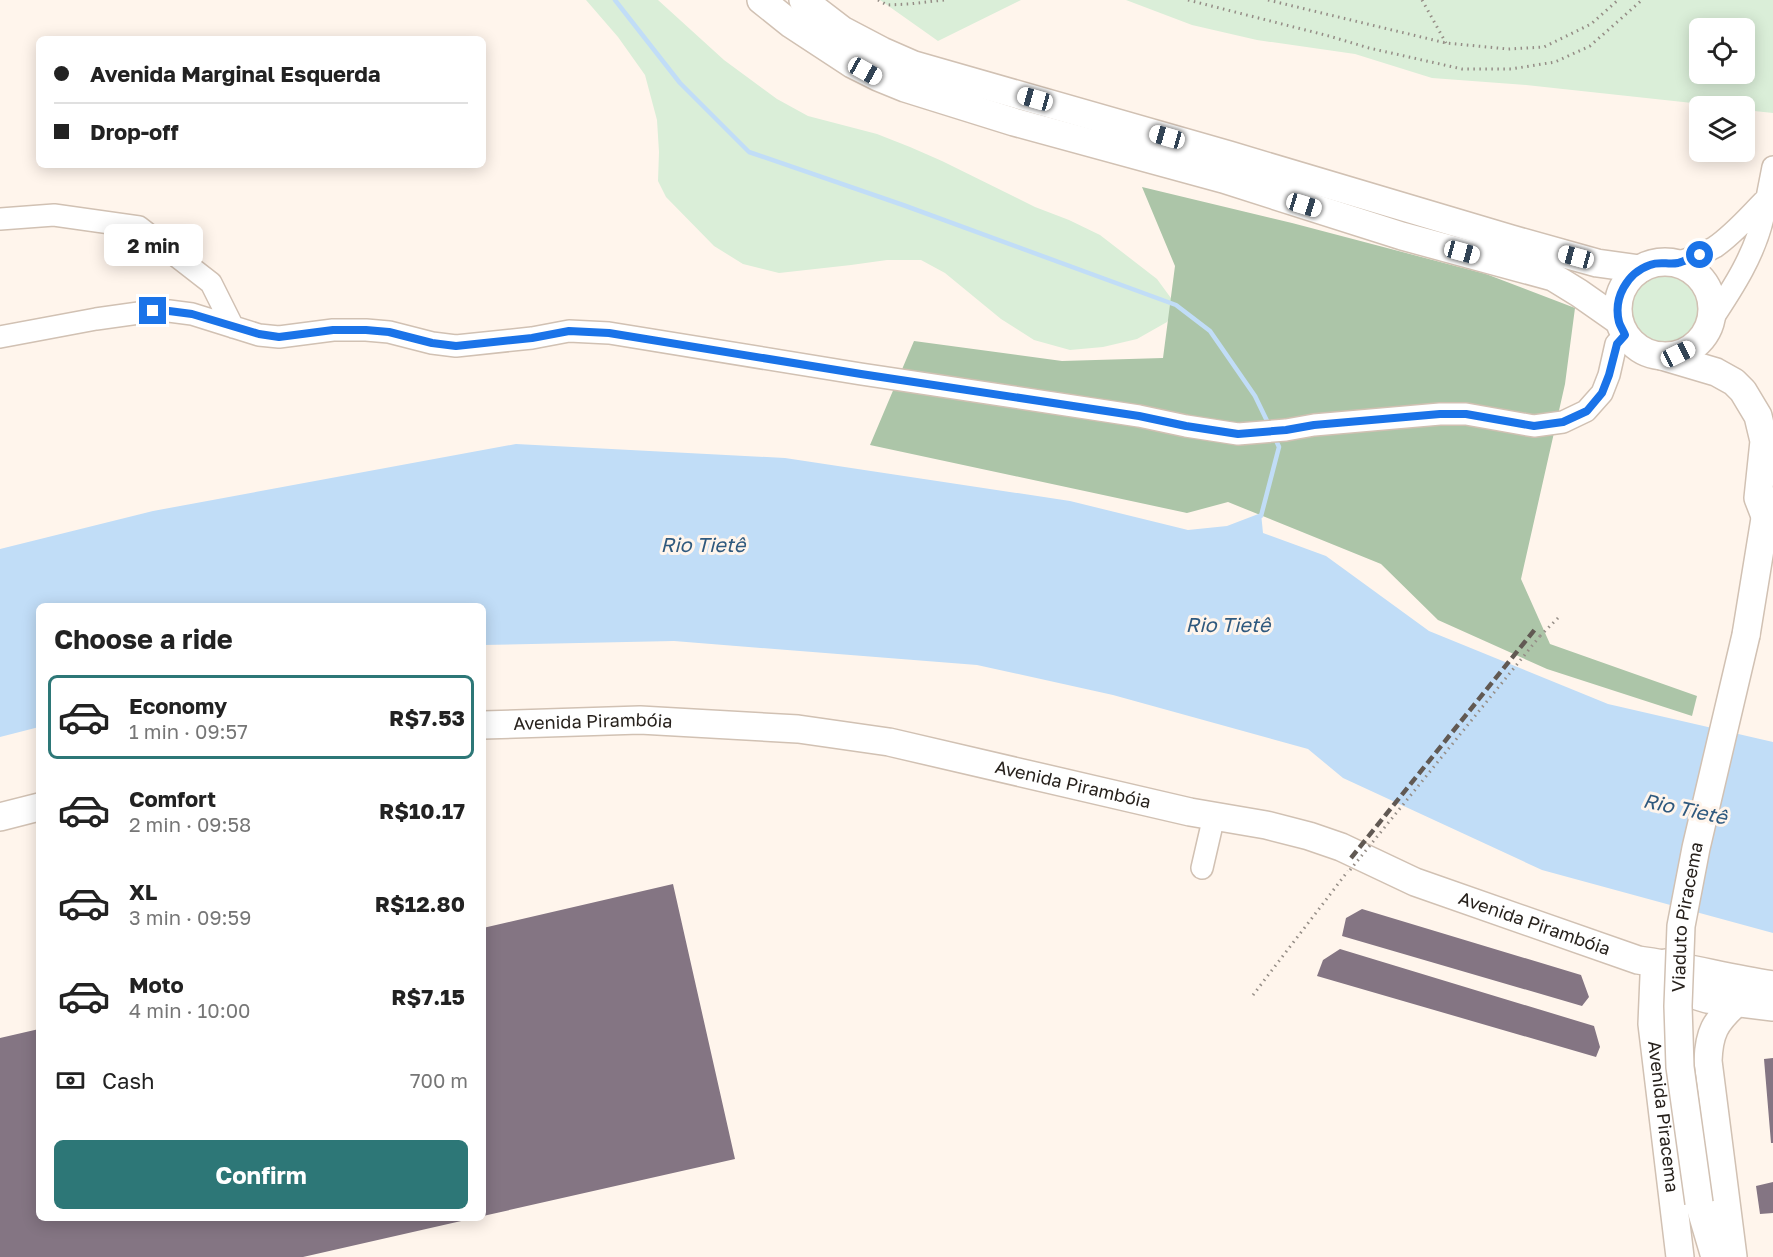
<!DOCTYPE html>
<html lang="en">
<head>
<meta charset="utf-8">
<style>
  body { margin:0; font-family:"Golos Text",sans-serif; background:#f2f2f2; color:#222; height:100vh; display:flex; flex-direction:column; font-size:22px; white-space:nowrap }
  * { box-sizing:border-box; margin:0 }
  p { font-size:20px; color:#767676 }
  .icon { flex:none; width:33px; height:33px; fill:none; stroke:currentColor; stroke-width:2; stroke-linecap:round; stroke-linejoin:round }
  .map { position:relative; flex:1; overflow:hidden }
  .sheet { position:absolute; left:36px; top:603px; width:450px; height:618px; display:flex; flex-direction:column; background:#fff; border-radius:9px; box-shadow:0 3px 15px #0003 }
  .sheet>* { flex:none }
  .banner { position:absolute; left:36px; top:36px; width:450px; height:132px; border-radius:9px; box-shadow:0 3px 15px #0003; display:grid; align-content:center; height:132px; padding:0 18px; background:#fff }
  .controls { position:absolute; left:1689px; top:18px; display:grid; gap:12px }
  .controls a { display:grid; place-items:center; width:66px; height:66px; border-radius:9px; background:#fff; box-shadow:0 3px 15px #0003; font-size:30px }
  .end { position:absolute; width:27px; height:27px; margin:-14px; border:8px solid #1a73e8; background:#fff; box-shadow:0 0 0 3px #fff }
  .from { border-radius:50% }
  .bubble { position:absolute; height:42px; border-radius:9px; background:#fff; box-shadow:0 3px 15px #0003; font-size:20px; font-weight:700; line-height:42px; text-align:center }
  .car { position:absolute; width:18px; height:36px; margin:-18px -9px; border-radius:8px; box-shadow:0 0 4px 2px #0007; background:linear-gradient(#fff 24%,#345 0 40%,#fff 0 76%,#345 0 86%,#fff 0) }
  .banner b { display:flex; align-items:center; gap:21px; height:57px; font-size:22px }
  .banner b+b { border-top:2px solid #e0e0e0 }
  .banner i { width:15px; height:15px; background:#222 }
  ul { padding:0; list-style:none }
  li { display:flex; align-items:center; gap:18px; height:84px; margin:0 12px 9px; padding:0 6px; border:3px solid transparent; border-radius:9px }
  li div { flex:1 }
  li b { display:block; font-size:22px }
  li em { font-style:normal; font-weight:700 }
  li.on { border-color:#2d7777 }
  li>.icon { width:54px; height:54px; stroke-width:1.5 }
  h2 { padding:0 18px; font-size:27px; line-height:72px }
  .pay { display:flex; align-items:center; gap:15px; height:66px; padding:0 18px; font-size:22px }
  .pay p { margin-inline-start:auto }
  .primary-button { display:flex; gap:12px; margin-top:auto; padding:12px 18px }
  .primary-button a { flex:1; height:69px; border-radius:9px; background:#2d7777; color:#fff; font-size:24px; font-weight:700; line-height:69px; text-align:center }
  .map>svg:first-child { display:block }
  .green { fill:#daeed8; fill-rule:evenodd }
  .forest { fill:#acc5a8 }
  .water { fill:#c1ddf7 }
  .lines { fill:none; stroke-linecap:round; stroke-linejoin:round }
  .stream { stroke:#c1ddf7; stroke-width:4.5 }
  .building { fill:#847583 }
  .minor-casing { stroke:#d1c1b3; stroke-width:24 }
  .major-casing { stroke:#d1c1b3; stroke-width:30 }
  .path { stroke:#958d86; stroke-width:3; stroke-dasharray:1.5 4.5; stroke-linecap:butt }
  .minor { stroke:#fff; stroke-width:21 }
  .major { stroke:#fff; stroke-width:27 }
  .rail { stroke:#615953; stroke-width:4.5; stroke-dasharray:9 4.5; stroke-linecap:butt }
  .major-bridge-casing { stroke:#d1c1b3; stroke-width:30; stroke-linecap:butt }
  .path-bridge { stroke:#958d86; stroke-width:3; stroke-dasharray:1.5 4.5; stroke-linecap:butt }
  .major-bridge { stroke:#fff; stroke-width:27 }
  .route { stroke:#1a73e8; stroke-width:8 }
  .labels { text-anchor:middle; stroke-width:6; stroke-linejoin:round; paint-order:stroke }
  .street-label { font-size:18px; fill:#27211c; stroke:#fff5ec }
  .water-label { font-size:20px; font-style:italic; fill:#2f597e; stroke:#fff5ec }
</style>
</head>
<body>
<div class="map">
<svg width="1773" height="1257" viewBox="0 0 1773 1257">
  <rect width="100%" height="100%" fill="#fff5ec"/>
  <path class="green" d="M586,0H658L724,60L777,99L808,116L877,134L910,147L942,161L1035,207L1069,220L1100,235L1157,279L1176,305L1167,322L1137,339L1103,347L1070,350L1034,340L1001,319L945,273L921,260H887L851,265L779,273L743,264L714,246L666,197L658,181L659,152L657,120L645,75L618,37Z
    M880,0H1021L938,41Z
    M1126,0H1773V113L1745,110L1744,106H1720L1526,85L1432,78L1355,54L1257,40L1192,25ZM1700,28H1744V74H1700Z
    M1632 310a34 34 0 1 1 68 0a34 34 0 1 1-68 0Z"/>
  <path class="forest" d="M1142,187L1292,223L1486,274L1575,308L1565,384L1521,579L1550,644L1697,696L1692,716L1547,669L1438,620L1381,564L1228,502L1187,513L870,445L914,341L1062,361L1163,358L1175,266Z"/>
  <path class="water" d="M516,444L785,458L1070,501L1188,530L1227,526L1261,513L1263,533L1326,556L1429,631L1608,704L1773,742V933L1542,870L1343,778L1308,749L1113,695L977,665L674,641L483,645V606H39V727L0,737V549L153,511Z"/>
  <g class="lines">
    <path class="stream" d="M615,0L680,83L749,152L903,205L1176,305L1210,331L1255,396L1269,425
      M1261,516L1279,447L1275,438"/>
  </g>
  <path class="building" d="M673,884L735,1159L483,1216V928Z
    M1362,909L1581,975L1589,997L1582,1006L1342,936L1346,918Z
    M1340,949L1594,1026L1600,1047L1596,1057L1317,976L1323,960Z
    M39,1029V1218L470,1219L303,1257H0V1038Z
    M1773,1058V1143H1771L1764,1059Z
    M1773,1182V1213L1760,1214L1756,1186Z"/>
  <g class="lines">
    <defs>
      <path id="minor" d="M0,219L54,215L139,227L211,283L233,327
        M1676,263C1689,259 1703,254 1715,247C1734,234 1750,215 1766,199
        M1711,321C1733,288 1756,253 1764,213C1767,198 1770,183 1773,167
        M0,337L96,319L153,311H169L192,314L259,335L279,337L333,330H366L389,332L432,343L456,346L532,338L569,331L609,333L861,374L1139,416L1186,426L1238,434L1286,430L1314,425L1440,414H1466L1534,426L1563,422L1586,411L1602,393L1609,375L1616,344L1625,335
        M1202,868L1214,816"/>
      <g id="major">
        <path d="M761,0L791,24L852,64L878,77L905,88L1014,122L1223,179L1402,236L1553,277L1579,293L1619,321"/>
        <path d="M803,0L842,30L882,51L914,65L1229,155L1511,239L1597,263L1640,269"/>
        <circle cx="1665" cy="309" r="47"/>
        <path d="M1662,356L1716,372L1734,382L1743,391L1758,416L1764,441L1758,498L1765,516"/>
        <path d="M1746,635L1768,500"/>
        <path id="s1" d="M483,725L640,720L798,729L889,742L1190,812L1266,825L1309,836L1341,847L1415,882L1638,960C1683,966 1728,978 1773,985"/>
        <path d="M0,817L39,807"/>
        <path id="s2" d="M1665,963L1656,970L1654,976L1652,1024L1680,1257"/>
        <path d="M1659,979L1684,992L1707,999L1773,1007"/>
        <path d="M1699,1203L1715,1257"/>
        <path d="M1733,1257L1708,1061C1709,1033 1715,1022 1735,1004"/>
      </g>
    </defs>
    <use href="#minor" class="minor-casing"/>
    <use href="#major" class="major-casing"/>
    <path class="path" d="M878,0L887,5L909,4L944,0
      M1188,0L1329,36L1369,48L1462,69H1511L1555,62L1590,46L1642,0
      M1268,0L1446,43L1508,49L1544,47L1591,24L1618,0
      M1422,0L1446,43
      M1540,636L1560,616
      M1253,995L1348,871"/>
    <use href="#minor" class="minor"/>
    <use href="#major" class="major"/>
    <path class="rail" d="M1351,858L1536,628"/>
    <defs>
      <g id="major-bridge">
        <path id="s3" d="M1699,1203L1680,1067L1678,1006L1681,926L1696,848L1746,635"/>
      </g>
    </defs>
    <use href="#major-bridge" class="major-bridge-casing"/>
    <path class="path-bridge" d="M1350,870L1540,636"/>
    <use href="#major-bridge" class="major-bridge"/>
  </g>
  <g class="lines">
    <path class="route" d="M153,311H169L192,314L259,334L279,337L333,330H366L389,332L432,343L456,346L532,338L569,331L609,333L861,374L1139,416L1186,426L1238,434L1286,430L1314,425L1440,414H1466L1534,426L1563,422L1587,411L1602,393L1609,375L1617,344L1625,335C1623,330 1620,326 1619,322C1613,298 1627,273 1650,265C1660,261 1668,265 1678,263C1685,261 1693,257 1700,255"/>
  </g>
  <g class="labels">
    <g class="street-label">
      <text dy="6" stroke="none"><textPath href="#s1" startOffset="110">Avenida Pirambóia</textPath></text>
      <text dy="6" stroke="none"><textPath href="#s1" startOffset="596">Avenida Pirambóia</textPath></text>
      <text dy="6" stroke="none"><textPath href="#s3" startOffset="288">Viaduto Piracema</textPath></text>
      <text dy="6" stroke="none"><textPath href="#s1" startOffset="1080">Avenida Pirambóia</textPath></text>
      <text dy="6" stroke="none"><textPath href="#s2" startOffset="159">Avenida Piracema</textPath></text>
    </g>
    <g class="water-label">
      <text x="703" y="552">Rio Tietê</text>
      <text x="1228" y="632">Rio Tietê</text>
      <text transform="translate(1685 809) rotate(12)" y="7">Rio Tietê</text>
    </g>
  </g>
</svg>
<div class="controls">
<a><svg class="icon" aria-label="locate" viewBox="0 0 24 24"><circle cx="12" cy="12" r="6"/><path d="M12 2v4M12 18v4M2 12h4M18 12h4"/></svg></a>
<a><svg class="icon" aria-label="layers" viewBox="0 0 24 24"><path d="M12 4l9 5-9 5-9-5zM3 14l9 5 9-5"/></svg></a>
</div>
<i class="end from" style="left:1700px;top:255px"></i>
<i class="end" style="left:153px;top:311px"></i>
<div class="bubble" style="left:104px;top:224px;width:99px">2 min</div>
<i class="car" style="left:865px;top:71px;rotate:119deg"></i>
<i class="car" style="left:1035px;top:99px;rotate:286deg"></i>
<i class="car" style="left:1167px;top:137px;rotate:286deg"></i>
<i class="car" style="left:1304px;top:205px;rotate:107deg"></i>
<i class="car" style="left:1462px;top:252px;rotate:105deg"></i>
<i class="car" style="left:1576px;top:257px;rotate:285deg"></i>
<i class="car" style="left:1678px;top:354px;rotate:64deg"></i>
<div class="banner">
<b><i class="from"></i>Avenida Marginal Esquerda</b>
<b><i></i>Drop-off</b>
</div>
<section class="sheet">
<h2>Choose a ride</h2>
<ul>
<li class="on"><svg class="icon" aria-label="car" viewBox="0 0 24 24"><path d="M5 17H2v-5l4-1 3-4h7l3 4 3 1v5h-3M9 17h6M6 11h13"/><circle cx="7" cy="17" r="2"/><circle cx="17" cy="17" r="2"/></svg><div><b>Economy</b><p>1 min · 09:57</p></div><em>R$7.53</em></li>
<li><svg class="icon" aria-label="car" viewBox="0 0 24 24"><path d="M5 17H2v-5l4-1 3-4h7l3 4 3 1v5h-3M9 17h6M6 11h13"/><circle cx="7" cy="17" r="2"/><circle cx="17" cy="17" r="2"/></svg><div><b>Comfort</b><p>2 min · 09:58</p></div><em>R$10.17</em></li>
<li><svg class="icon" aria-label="car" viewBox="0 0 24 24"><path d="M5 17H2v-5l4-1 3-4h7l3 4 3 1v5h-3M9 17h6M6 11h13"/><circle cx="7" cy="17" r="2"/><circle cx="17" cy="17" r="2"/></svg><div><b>XL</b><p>3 min · 09:59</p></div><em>R$12.80</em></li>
<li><svg class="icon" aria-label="car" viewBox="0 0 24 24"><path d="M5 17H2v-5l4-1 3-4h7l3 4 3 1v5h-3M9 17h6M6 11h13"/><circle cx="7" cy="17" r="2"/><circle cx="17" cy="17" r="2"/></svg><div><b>Moto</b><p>4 min · 10:00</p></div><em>R$7.15</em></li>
</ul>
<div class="pay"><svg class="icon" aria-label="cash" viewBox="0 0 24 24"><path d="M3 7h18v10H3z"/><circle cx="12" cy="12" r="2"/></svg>Cash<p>700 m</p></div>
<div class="primary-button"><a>Confirm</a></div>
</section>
</div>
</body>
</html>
